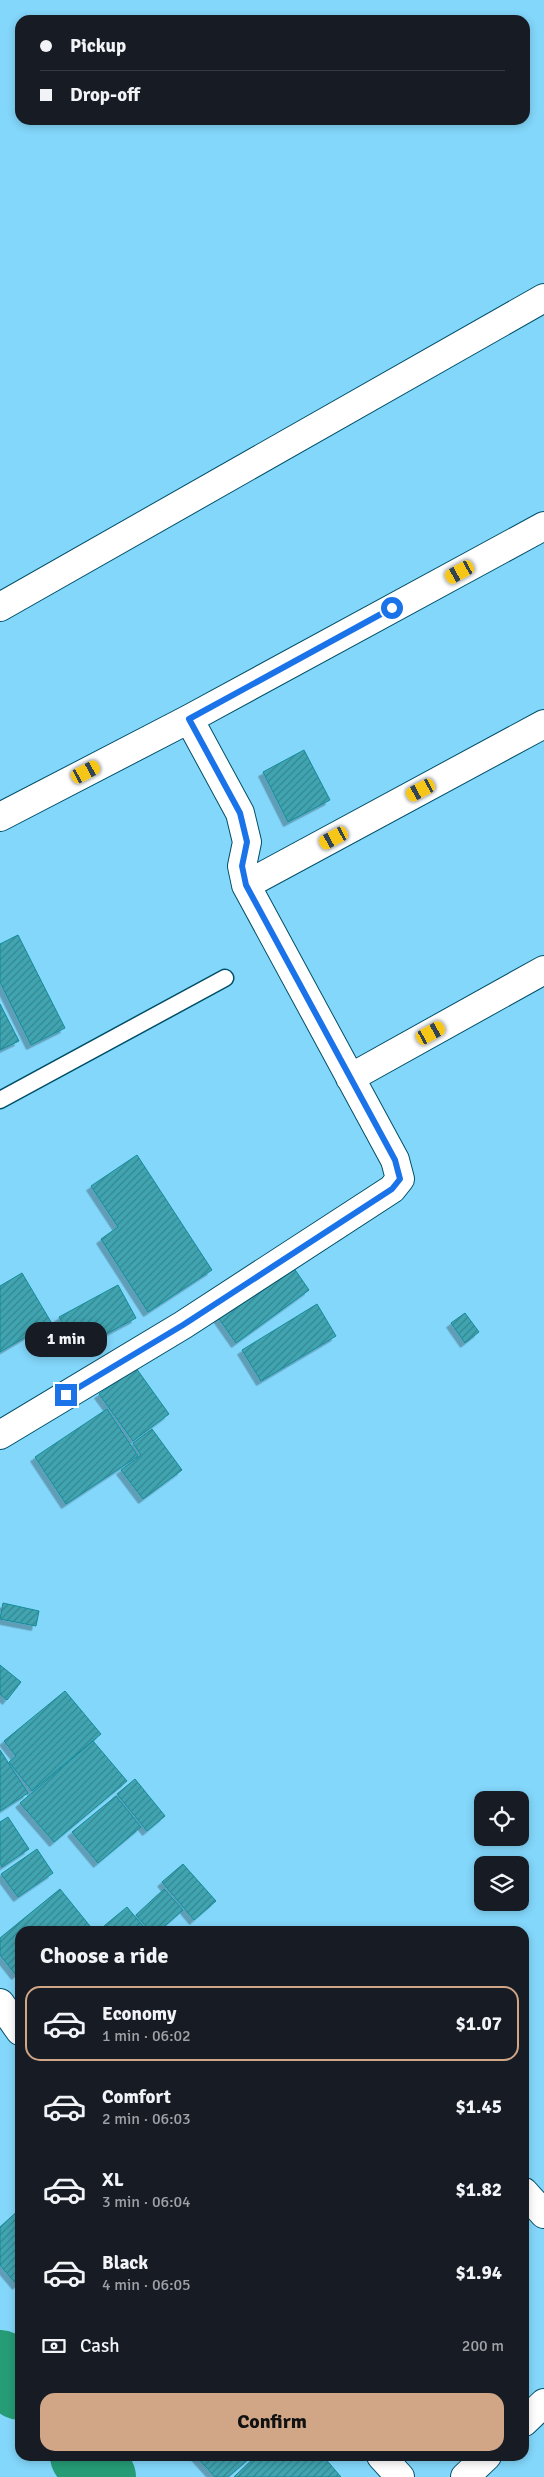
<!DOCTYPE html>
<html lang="en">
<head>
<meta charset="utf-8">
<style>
  body { margin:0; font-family:Signika,sans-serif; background:#242831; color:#f1f3f6; height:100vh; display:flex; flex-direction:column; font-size:19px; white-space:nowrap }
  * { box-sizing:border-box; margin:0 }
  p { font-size:16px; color:#9ea1a6 }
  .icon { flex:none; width:28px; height:28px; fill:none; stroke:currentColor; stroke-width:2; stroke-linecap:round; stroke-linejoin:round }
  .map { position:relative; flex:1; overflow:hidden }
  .panel { position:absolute; left:15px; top:1926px; width:514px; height:535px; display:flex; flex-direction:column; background:#171b24; border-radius:15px; box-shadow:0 2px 8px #0003 }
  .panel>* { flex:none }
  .banner { position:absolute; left:15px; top:15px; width:515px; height:110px; border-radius:15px; box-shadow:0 2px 8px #0003; display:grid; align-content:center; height:110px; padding:0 25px; background:#171b24 }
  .controls { position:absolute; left:474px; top:1791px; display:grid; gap:10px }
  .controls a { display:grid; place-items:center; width:55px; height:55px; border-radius:10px; background:#171b24; box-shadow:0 2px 8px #0003; font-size:25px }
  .end { position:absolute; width:22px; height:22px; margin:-11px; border:6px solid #1a73e8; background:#fff; box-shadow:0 0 0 2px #fff }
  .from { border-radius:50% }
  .bubble { position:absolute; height:35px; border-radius:15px; background:#171b24; box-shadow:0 2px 8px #0003; font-size:16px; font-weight:800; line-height:35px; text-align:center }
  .car { position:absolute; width:15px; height:30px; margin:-15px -8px; border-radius:6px; box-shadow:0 0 4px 1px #0007; background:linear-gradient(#f5c518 24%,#345 0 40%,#f5c518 0 76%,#345 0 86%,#f5c518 0) }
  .banner b { display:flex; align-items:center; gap:18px; height:48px; font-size:19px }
  .banner b+b { border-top:1px solid #363941 }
  .banner i { width:12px; height:12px; background:#f1f3f6 }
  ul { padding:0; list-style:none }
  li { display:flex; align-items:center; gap:15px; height:75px; margin:0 10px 8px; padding:0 15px; border:2px solid transparent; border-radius:15px }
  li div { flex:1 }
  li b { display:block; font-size:19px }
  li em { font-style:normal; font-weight:800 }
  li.active { border-color:#d0a687 }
  li>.icon { width:45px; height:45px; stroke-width:1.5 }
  h2 { padding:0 25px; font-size:22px; line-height:60px }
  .pay { display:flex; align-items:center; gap:12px; height:55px; padding:0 25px; font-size:19px }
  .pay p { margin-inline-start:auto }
  .button { display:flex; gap:10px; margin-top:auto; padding:10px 25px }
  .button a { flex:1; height:58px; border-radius:15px; background:#d0a687; color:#111; font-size:20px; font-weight:800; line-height:58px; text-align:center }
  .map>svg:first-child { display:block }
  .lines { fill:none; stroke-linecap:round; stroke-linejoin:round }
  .river { stroke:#259b76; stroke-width:68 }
  .building { fill:url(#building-hatch); stroke:#168b98; filter:url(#shadow) }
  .lane-casing { stroke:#014f68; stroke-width:19 }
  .street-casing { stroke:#014f68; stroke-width:30 }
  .secondary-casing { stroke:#014f68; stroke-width:30 }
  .lane { stroke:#fff; stroke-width:16 }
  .street { stroke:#fff; stroke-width:28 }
  .secondary { stroke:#fff; stroke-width:28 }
  .route { stroke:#1a73e8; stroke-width:6 }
</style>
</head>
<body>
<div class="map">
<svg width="544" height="2477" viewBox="0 0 544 2477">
  <defs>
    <pattern id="building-hatch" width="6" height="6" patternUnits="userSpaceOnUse" patternTransform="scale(1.25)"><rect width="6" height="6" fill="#41a5b1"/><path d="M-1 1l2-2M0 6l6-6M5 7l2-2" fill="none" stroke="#348690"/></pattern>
    <filter id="shadow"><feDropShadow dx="-4.5" dy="4.5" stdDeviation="0" flood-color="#0004"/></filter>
  </defs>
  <rect width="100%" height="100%" fill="#83d7fb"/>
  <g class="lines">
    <path class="river" d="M0,2364L20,2386
      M84,2456L102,2477"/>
  </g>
  <path class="building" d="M304,750L330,800L288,822L263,772Z
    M18,935L65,1028L31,1045L0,982V944Z
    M0,1004L19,1041L0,1050Z
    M137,1155L212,1270L148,1312L101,1239L118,1227L91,1186Z
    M289,1261L309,1290L236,1343L215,1313Z
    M22,1273L51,1322L0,1352V1286Z
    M118,1285L136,1318L76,1350L59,1317Z
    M317,1304L336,1336L261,1381L242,1350Z
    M465,1313L479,1332L465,1343L451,1323Z
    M136,1368L169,1414L133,1441L99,1394Z
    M107,1409L138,1456L66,1504L35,1457Z
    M152,1429L182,1470L143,1499L121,1470L141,1455L133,1443Z
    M3,1603L39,1611L36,1626L0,1619Z
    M0,1665L21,1682L7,1700L0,1694Z
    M65,1691L101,1734L32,1791L9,1762L16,1756L4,1741Z
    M93,1741L127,1781L54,1842L20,1803Z
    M0,1750L28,1793L0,1811Z
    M135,1779L165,1816L147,1831L117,1794Z
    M116,1796L141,1827L98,1863L72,1832Z
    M8,1817L29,1849L2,1867L0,1863V1822Z
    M37,1849L53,1873L18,1897L1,1874Z
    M183,1864L216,1901L194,1920L162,1882Z
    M60,1889L94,1931H20V1972L16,1975L0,1955V1938Z
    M164,1889L183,1910L159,1931H150L136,1915Z
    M127,1907L147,1931H98Z
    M20,2209V2282L17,2285L0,2265V2227Z
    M196,2456H252L228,2477H215Z
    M256,2456H323L341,2477H234Z"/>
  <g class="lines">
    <defs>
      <path id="lane" d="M0,1100L225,978"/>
      <path id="street" d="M0,607L544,298
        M0,817L189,719L544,526
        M246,885L544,724
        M350,1078L544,970
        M0,1435L183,1325L392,1189L400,1179L395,1160L246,885L242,866L247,842L240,813L189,719
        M524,2192L544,2214
        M524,2422L544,2403
        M465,2477L487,2456"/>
      <path id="secondary" d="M0,2003L20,2031
        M381,2456L400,2477"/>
    </defs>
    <use href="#lane" class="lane-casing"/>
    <use href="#street" class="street-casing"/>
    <use href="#secondary" class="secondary-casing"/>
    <use href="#lane" class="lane"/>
    <use href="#street" class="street"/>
    <use href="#secondary" class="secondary"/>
  </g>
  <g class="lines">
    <path class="route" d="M66,1395L183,1325L392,1189L400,1179L395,1160L246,885L242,866L247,842L240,813L189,719L392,608"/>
  </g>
</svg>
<div class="controls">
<a><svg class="icon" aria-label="locate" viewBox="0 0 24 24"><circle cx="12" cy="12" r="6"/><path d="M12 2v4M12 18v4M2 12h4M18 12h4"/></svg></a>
<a><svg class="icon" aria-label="layers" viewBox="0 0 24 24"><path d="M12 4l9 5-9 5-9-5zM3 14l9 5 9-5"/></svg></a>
</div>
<i class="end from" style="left:392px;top:608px"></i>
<i class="end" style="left:66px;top:1395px"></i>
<div class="bubble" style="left:25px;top:1322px;width:82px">1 min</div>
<i class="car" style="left:460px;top:572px;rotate:241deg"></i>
<i class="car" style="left:86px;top:772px;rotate:62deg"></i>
<i class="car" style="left:421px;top:790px;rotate:242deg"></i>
<i class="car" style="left:334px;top:838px;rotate:242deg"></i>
<i class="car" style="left:431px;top:1033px;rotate:61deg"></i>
<div class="banner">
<b><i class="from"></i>Pickup</b>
<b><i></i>Drop-off</b>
</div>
<section class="panel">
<h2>Choose a ride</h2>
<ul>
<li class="active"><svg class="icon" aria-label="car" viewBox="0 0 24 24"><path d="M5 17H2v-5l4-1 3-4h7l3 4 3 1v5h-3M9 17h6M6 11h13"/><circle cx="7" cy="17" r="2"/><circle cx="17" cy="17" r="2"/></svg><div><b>Economy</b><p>1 min · 06:02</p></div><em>$1.07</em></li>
<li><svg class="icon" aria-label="car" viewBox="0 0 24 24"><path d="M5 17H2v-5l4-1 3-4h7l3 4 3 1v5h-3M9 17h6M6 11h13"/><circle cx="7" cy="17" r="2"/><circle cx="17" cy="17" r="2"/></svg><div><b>Comfort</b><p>2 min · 06:03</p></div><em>$1.45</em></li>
<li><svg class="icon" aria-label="car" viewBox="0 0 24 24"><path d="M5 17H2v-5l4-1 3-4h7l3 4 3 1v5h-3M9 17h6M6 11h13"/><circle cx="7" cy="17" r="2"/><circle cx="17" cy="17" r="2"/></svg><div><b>XL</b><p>3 min · 06:04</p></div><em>$1.82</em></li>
<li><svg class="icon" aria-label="car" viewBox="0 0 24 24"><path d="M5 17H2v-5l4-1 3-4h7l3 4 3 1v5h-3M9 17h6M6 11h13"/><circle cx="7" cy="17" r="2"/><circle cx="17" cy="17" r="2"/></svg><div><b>Black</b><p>4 min · 06:05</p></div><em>$1.94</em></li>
</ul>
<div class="pay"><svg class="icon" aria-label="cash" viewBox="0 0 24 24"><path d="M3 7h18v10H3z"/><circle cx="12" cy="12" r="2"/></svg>Cash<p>200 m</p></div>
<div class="button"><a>Confirm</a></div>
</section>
</div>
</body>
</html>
